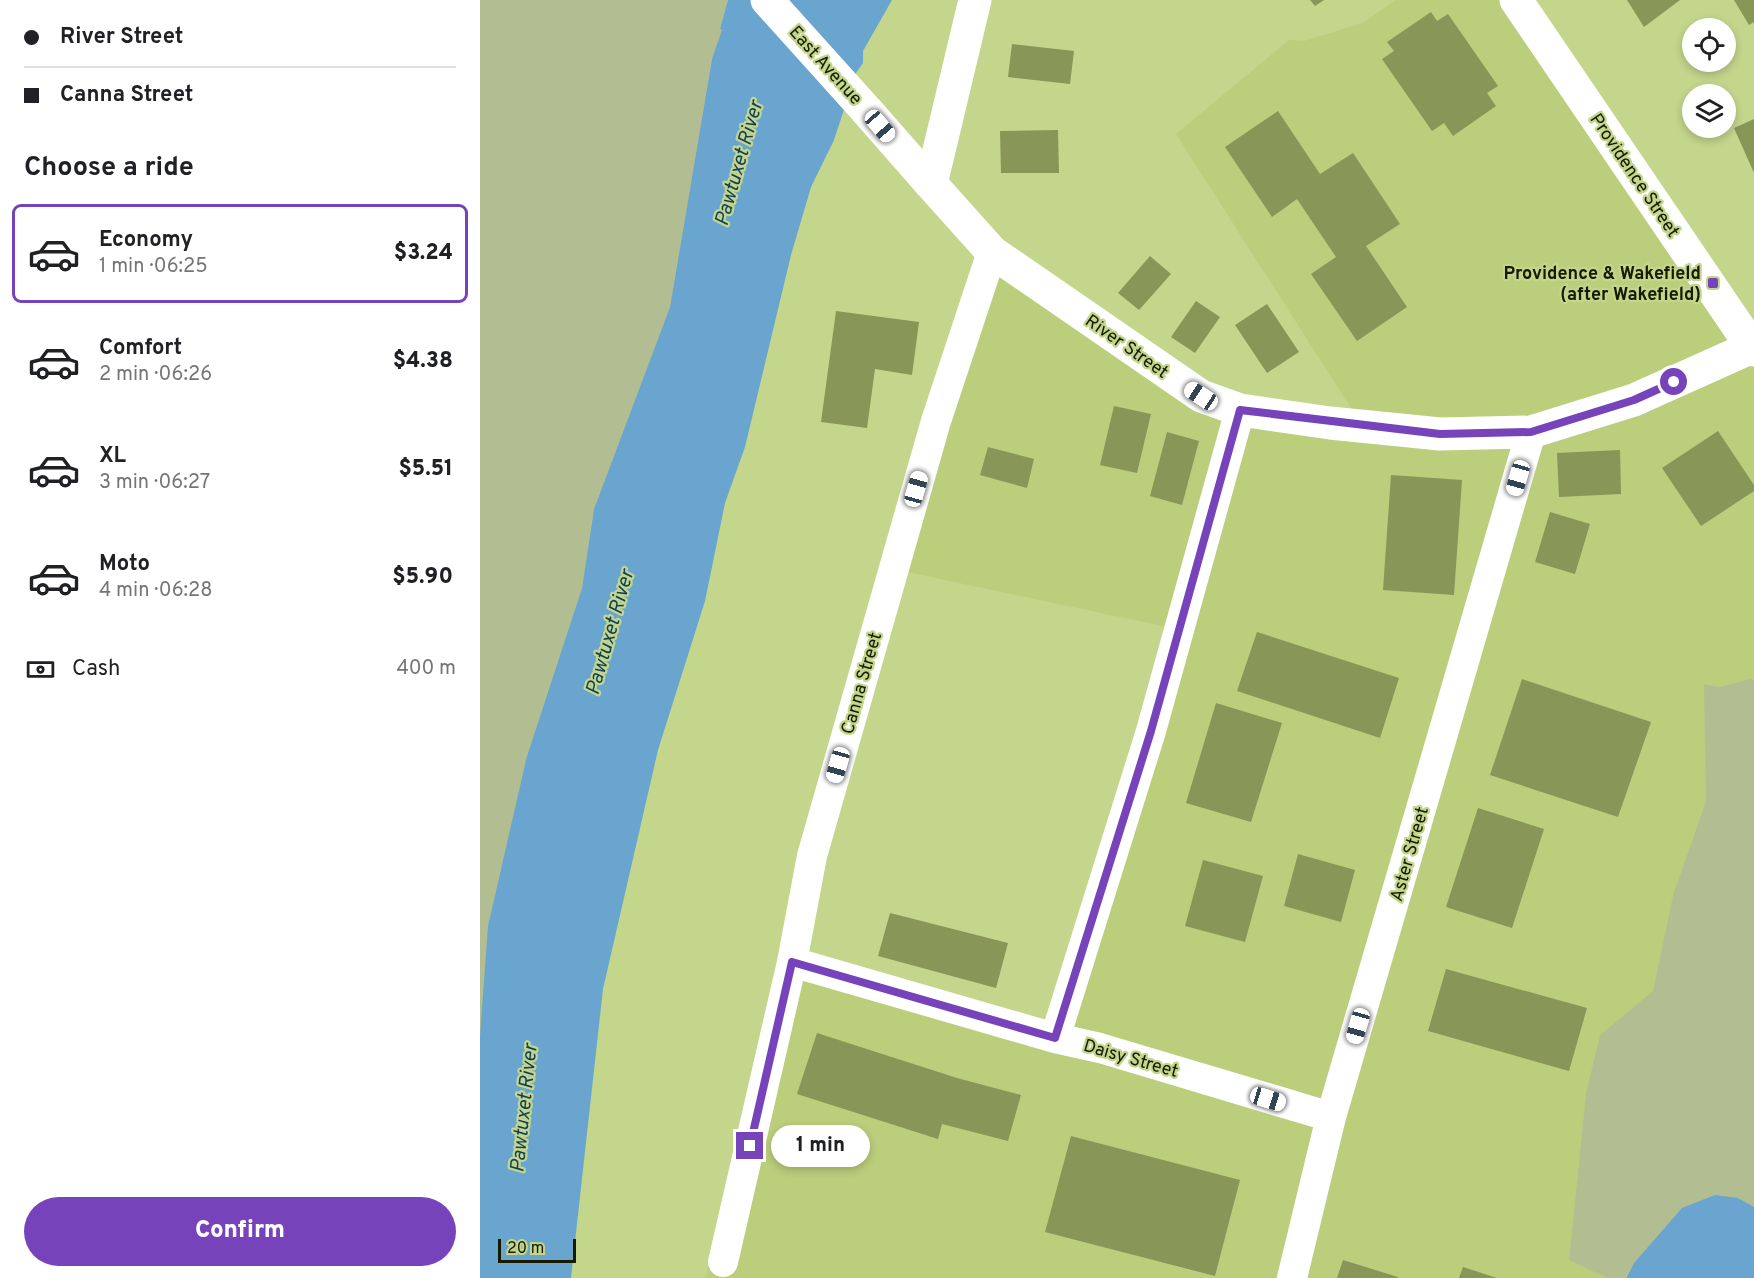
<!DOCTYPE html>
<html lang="en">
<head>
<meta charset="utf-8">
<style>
  body { margin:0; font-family:Overpass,sans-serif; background:#f2f2f2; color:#202124; height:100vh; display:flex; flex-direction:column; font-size:22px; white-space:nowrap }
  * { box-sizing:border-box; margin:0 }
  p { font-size:20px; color:#757577 }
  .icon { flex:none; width:33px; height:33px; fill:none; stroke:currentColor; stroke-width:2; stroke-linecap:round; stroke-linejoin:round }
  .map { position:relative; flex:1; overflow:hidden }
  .sheet { display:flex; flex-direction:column; background:#fff; width:480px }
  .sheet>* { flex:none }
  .banner { display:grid; align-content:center; height:132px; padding:0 24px; background:#fff }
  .tools { position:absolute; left:1202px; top:18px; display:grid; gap:12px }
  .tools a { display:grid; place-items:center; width:54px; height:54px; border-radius:50%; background:#fff; box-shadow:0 3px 9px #0003; font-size:30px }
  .scale { position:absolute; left:18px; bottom:15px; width:78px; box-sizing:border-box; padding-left:6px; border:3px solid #161b00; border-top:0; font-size:16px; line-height:21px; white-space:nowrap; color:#161b00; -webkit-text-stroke:4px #c4d58c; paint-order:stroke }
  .end { position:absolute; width:27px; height:27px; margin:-14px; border:8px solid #7643ba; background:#fff; box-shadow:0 0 0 3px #fff }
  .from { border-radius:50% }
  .bubble { position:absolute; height:42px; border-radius:21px; background:#fff; box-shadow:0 3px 9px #0003; font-size:20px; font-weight:800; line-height:42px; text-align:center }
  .car { position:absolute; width:18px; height:36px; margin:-18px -9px; border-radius:8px; box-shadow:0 0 4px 2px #0007; background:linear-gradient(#fff 24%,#345 0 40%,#fff 0 76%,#345 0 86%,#fff 0) }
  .banner b { display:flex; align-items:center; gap:21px; height:57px; font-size:22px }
  .banner b+b { border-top:2px solid #e0e0e0 }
  .banner i { width:15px; height:15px; background:#202124 }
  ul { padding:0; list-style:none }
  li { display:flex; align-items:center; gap:18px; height:99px; margin:0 12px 9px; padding:0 12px; border:3px solid transparent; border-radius:9px }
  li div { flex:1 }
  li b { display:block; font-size:22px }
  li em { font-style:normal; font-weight:800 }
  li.selected { border-color:#7643ba }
  li>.icon { width:54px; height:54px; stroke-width:1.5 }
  h2 { padding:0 24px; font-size:27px; line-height:72px }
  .pay { display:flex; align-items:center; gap:15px; height:66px; padding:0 24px; font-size:22px }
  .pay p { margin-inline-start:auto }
  .button { display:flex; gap:12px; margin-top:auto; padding:12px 24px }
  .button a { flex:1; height:69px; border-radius:36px; background:#7643ba; color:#fff; font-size:24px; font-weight:800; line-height:69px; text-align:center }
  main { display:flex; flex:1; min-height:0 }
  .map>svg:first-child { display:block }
  .built { fill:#bace7c }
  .green { fill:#b2be91 }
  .water { fill:#69a5ce }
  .building { fill:#889658 }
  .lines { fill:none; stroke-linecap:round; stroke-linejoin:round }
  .minor { stroke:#fff; stroke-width:30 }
  .tertiary { stroke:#fff; stroke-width:33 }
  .secondary { stroke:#fff; stroke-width:33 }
  .route { stroke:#7643ba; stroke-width:8 }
  .poi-dot { fill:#7643ba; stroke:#c4d58c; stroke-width:2 }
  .labels { text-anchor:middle; stroke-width:4.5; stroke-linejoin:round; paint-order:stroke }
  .street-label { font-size:18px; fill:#161b00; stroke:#c4d58c }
  .poi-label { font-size:18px; font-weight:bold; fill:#161b00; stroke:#c4d58c; text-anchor:end }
  .water-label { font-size:20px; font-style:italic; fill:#0f3f5c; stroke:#c4d58c }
</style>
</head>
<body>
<main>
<section class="sheet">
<div class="banner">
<b><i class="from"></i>River Street</b>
<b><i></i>Canna Street</b>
</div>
<h2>Choose a ride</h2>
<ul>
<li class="selected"><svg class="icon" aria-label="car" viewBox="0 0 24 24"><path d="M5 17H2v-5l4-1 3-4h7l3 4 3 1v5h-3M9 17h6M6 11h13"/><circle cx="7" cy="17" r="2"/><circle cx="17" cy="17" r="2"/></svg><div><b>Economy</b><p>1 min · 06:25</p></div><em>$3.24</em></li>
<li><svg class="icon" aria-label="car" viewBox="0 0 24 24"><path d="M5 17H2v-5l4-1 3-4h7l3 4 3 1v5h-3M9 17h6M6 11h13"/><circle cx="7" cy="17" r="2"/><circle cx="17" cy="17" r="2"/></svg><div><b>Comfort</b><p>2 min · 06:26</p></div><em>$4.38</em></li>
<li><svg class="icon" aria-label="car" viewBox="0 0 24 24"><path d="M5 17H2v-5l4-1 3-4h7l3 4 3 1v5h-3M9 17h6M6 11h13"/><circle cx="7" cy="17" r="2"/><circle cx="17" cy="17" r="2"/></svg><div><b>XL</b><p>3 min · 06:27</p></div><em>$5.51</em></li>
<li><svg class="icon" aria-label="car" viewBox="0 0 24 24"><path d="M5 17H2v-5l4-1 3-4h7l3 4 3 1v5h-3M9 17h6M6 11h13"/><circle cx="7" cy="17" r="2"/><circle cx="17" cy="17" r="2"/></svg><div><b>Moto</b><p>4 min · 06:28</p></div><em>$5.90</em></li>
</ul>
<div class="pay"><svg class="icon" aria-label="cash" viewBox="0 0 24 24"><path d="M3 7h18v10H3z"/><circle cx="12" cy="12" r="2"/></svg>Cash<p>400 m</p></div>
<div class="button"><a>Confirm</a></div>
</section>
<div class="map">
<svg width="1274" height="1278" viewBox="0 0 1274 1278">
  <rect width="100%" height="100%" fill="#c4d58c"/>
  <path class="built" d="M916,0H1034L1274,349V680L1240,687L1225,684L1226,801L1193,895L1173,992L1120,1035L1106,1093L1089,1259L1127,1278H225L247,1209L316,968L570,1039L697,629L418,570L503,252L746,398L878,419L696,134L809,40L824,41L883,23Z"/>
  <path class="green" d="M0,0H248L240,29H243L232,59L190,307L114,509L102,588L47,756L0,1036Z
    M1270,679L1274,680V1207L1258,1198L1154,1263L1145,1278H1127L1089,1260L1106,1093L1120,1035L1173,991L1193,895L1226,801L1224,684L1240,687Z"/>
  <path class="water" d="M248,0H412L383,51V63L376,73L354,140L331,187L311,255L265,447L245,503L225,601L178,750L123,989L91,1278H0V1036L8,926L47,756L102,588L114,509L190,307L232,59L242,30L240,29Z
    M1235,1195L1258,1198L1274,1207V1278H1146L1154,1263L1202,1208Z"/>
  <path class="building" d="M830,0H844L835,6Z
    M1147,0H1200L1164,27Z
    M1254,0H1274V22L1269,25Z
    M951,12L957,21L968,14L1018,86L1007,93L1016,106L973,136L964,123L952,131L902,59L914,51L907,42Z
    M532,44L594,51L590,84L528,77Z
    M798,111L840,174L873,153L920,224L886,246L927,307L877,341L831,274L856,257L817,199L792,217L745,147Z
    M1274,119V173L1254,128Z
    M578,130L579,173H521L520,131Z
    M670,256L691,274L659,310L638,293Z
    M716,301L740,317L715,353L691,337Z
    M787,304L819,352L787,373L755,325Z
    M356,311L439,322L432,375L395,369L387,428L341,422Z
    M634,406L671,414L657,473L620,465Z
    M1238,431L1274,485V491L1221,526L1182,468Z
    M687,432L719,441L702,505L670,496Z
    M508,447L554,459L547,488L500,475Z
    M1140,450L1141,494L1079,497L1077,453Z
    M911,475L982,480L974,595L903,590Z
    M1070,512L1110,524L1095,574L1055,562Z
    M777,632L919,678L900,738L757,691Z
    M1042,679L1171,722L1138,817L1010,775Z
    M736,703L802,723L771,822L706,803Z
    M998,808L1064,829L1032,928L966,907Z
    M818,854L875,870L861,922L804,906Z
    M723,860L783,876L765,942L705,926Z
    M410,913L528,943L516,988L398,956Z
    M966,969L1107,1008L1089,1071L948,1031Z
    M337,1033L477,1078L541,1095L528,1141L462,1124L458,1139L317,1094Z
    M591,1136L760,1180L735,1276L565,1232Z
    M863,1260L918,1277V1278H857Z
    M983,1267L1017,1278H979Z"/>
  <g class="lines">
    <path class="minor" d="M312,962L575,1038L620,1048L851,1117
      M575,1038L671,731L760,410
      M243,1262L312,962L332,856L456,421L512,252
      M812,1278L851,1117L1051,432"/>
    <path class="tertiary" d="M387,111L451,184"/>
    <path class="secondary" d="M287,0L387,111
      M495,0L451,184L512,252L721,396L760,410L850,423L960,434L1051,432L1154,400L1272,347
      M1036,0L1274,350"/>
  </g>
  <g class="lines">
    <path class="route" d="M270,1146L312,962L575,1038L671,731L760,410L960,434L1051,432L1154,400L1194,382"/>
  </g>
  <rect class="poi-dot" x="1227" y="277" width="12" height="12" rx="3"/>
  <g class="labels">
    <g class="street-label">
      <text transform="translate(346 65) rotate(48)" y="6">East Avenue</text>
      <text transform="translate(1155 175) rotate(56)" y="6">Providence Street</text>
      <text transform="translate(647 346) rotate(35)" y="6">River Street</text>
      <text transform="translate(381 683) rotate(-74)" y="6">Canna Street</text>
      <text transform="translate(929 854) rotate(-74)" y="6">Aster Street</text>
      <text transform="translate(651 1058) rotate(16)" y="6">Daisy Street</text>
    </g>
    <g class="poi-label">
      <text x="1221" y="279">Providence &amp; Wakefield<tspan x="1221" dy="21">(after Wakefield)</tspan></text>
    </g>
    <g class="water-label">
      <text transform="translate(258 163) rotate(-74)" y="7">Pawtuxet River</text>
      <text transform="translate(129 632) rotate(-74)" y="7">Pawtuxet River</text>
      <text transform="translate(43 1108) rotate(-84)" y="7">Pawtuxet River</text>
    </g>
  </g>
</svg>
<div class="tools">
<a><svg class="icon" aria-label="locate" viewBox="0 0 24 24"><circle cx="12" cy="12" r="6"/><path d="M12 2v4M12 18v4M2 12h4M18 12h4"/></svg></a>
<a><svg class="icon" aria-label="layers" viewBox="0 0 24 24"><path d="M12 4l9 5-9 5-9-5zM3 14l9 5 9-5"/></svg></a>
</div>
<div class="scale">20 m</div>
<i class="end from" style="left:1194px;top:382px"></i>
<i class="end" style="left:270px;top:1146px"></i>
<div class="bubble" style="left:291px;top:1125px;width:99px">1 min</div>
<i class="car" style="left:400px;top:126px;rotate:139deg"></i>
<i class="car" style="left:721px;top:396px;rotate:303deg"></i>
<i class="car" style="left:1038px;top:478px;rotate:196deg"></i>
<i class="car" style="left:436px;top:489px;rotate:16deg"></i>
<i class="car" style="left:358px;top:765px;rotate:196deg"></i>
<i class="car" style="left:878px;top:1026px;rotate:196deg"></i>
<i class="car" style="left:788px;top:1099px;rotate:107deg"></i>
</div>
</main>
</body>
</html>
